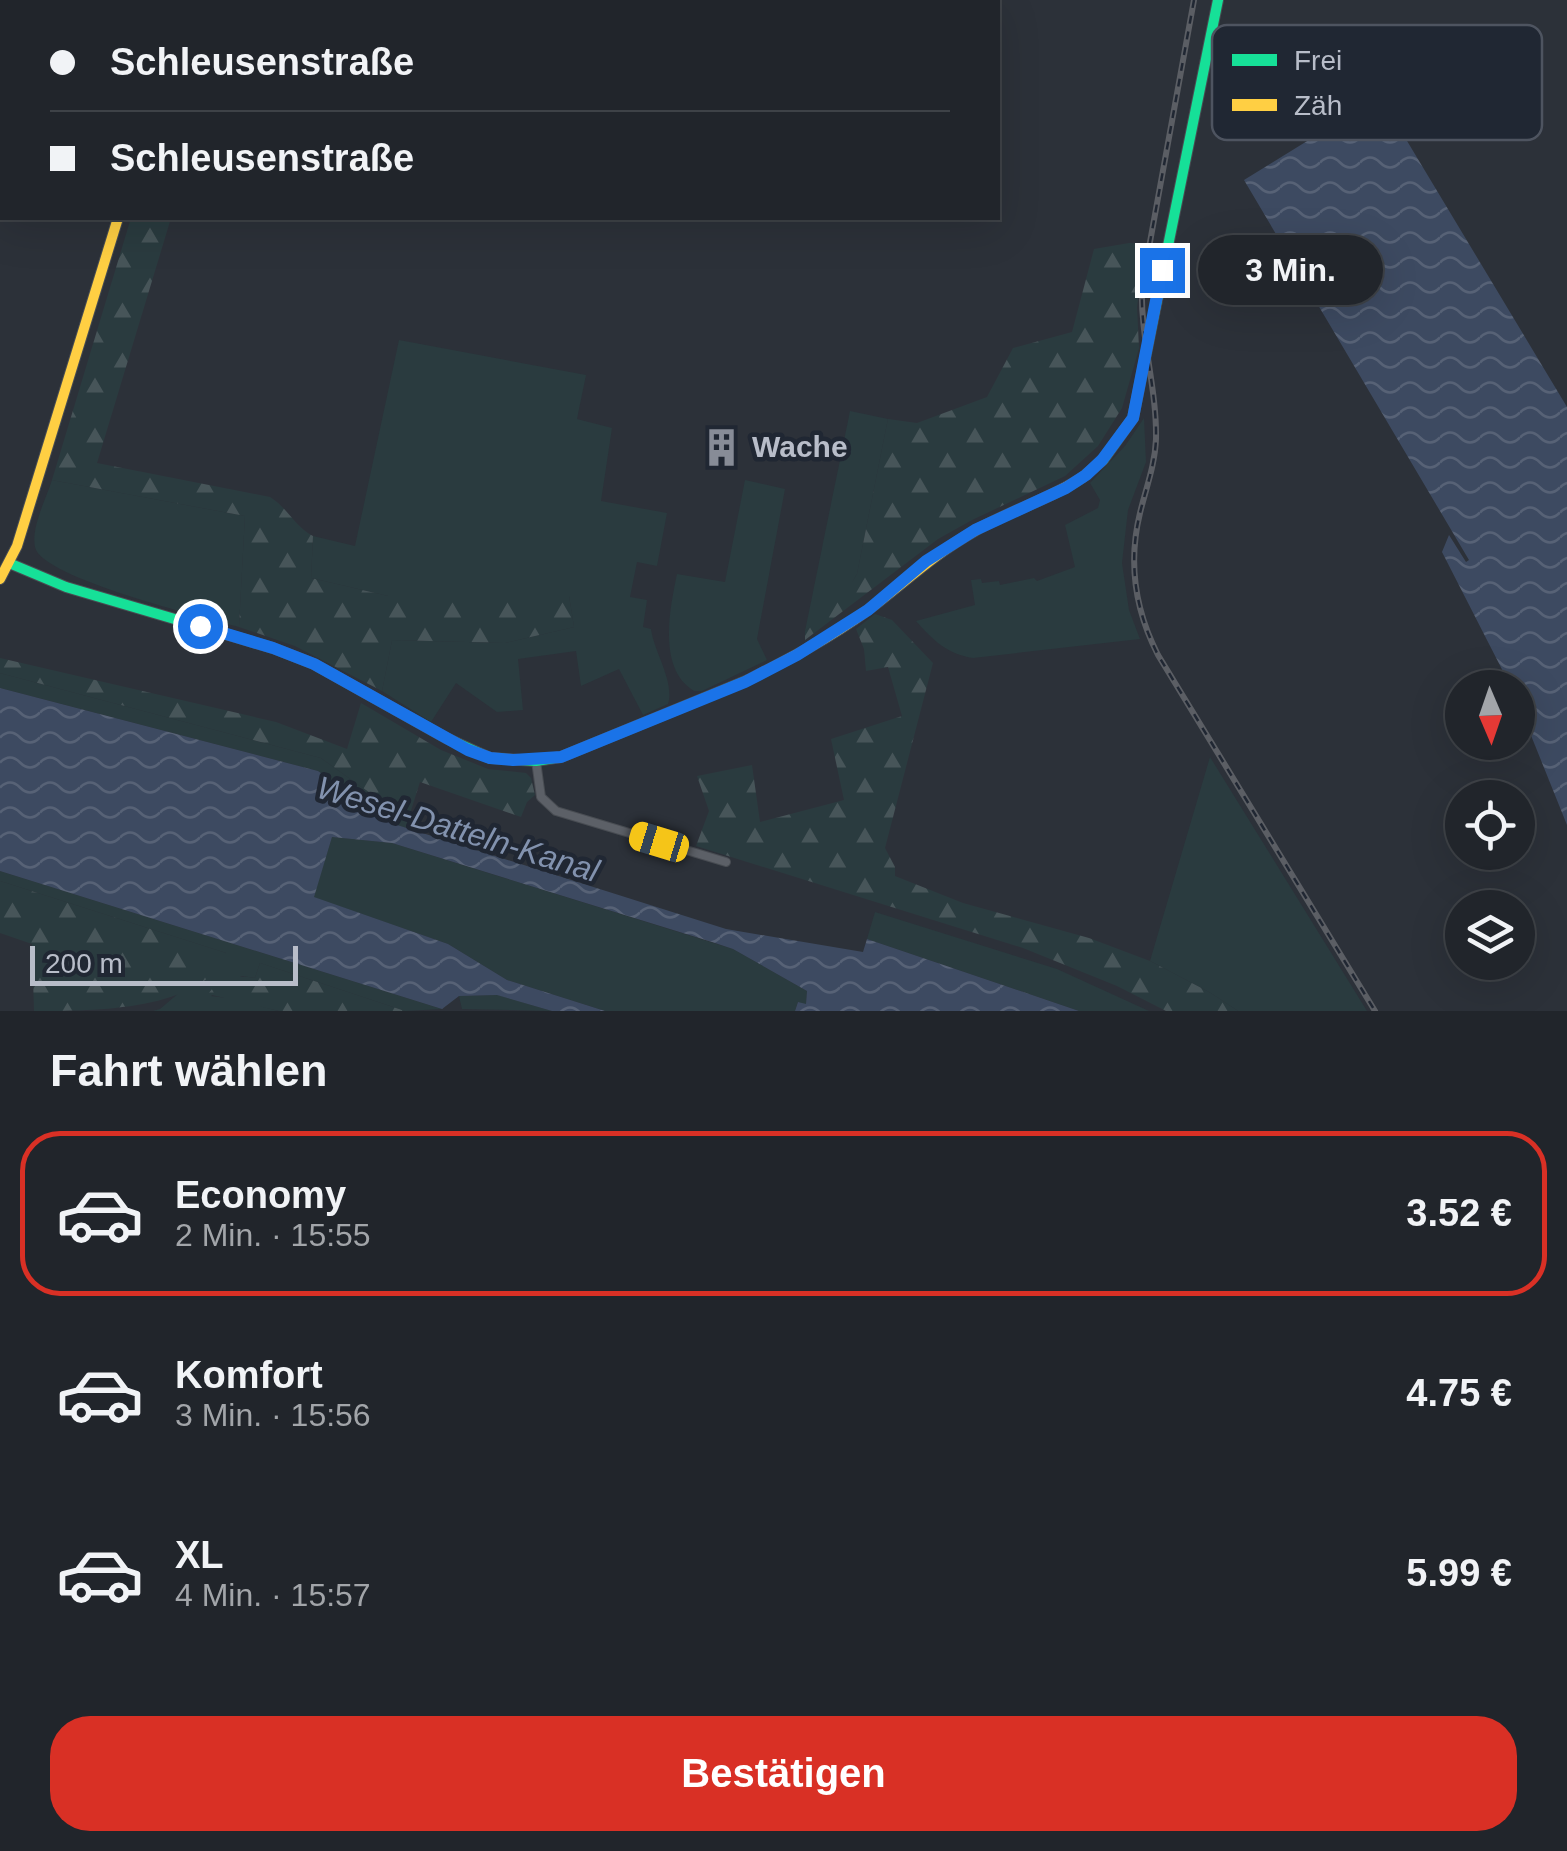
<!DOCTYPE html>
<html lang="de">
<head>
<meta charset="utf-8">
<style>
  body { margin:0; font-family:Arial,sans-serif; background:#2d3137; color:#f1f3f6; height:100vh; display:flex; flex-direction:column; font-size:38px; white-space:nowrap }
  * { box-sizing:border-box; margin:0 }
  p { font-size:32px; color:#a2a5a9 }
  .icon { flex:none; width:55px; height:55px; fill:none; stroke:currentColor; stroke-width:2; stroke-linecap:round; stroke-linejoin:round }
  .map { position:relative; height:1011px; overflow:hidden }
  .side { display:flex; flex-direction:column; background:#21252b; flex:1 }
  .side>* { flex:none }
  .hud { position:absolute; left:0px; top:0px; width:1000px; height:220px; box-shadow:0 10px 40px #0002,0 0 0 2px #3e4247; display:grid; align-content:center; height:220px; padding:0 50px; background:#21252b }
  .needle { width:65px; rotate:178deg }
  .controls { position:absolute; left:1445px; top:670px; display:grid; gap:20px }
  .controls a { display:grid; place-items:center; width:90px; height:90px; border-radius:50%; background:#21252b; box-shadow:0 10px 40px #0002,0 0 0 2px #3e4247; font-size:50px }
  .scale { position:absolute; left:30px; bottom:25px; width:268px; box-sizing:border-box; padding-left:10px; border:5px solid #b8bdc9; border-top:0; font-size:28px; line-height:35px; white-space:nowrap; color:#b8bdc9; -webkit-text-stroke:8px #202733; paint-order:stroke }
  .end { position:absolute; width:45px; height:45px; margin:-22px; border:12px solid #1a73e8; background:#fff; box-shadow:0 0 0 5px #fff }
  .from { border-radius:50% }
  .bubble { position:absolute; height:70px; border-radius:35px; background:#21252b; box-shadow:0 10px 40px #0002,0 0 0 2px #3e4247; font-size:32px; font-weight:700; line-height:70px; text-align:center }
  .car { position:absolute; width:30px; height:60px; margin:-30px -15px; border-radius:12px; box-shadow:0 0 8px 2px #0007; background:linear-gradient(#f5c518 24%,#345 0 40%,#f5c518 0 76%,#345 0 86%,#f5c518 0) }
  .hud b { display:flex; align-items:center; gap:35px; height:95px; font-size:38px }
  .hud b+b { border-top:2px solid #3e4247 }
  .hud i { width:25px; height:25px; background:#f1f3f6 }
  ul { padding:0; list-style:none }
  li { display:flex; align-items:center; gap:30px; height:165px; margin:0 20px 15px; padding:0 30px; border:5px solid transparent; border-radius:40px }
  li div { flex:1 }
  li b { display:block; font-size:38px }
  li em { font-style:normal; font-weight:700 }
  li.selected { border-color:#d93025 }
  li>.icon { width:90px; height:90px; stroke-width:1.5 }
  h2 { padding:0 50px; font-size:45px; line-height:120px }
  .action { display:flex; gap:20px; margin-top:auto; padding:20px 50px }
  .action a { flex:1; height:115px; border-radius:40px; background:#d93025; color:#fff; font-size:40px; font-weight:700; line-height:115px; text-align:center }
  .map>svg:first-child { display:block }
  .green { fill:#2a3b3f }
  .forest { fill:url(#forest-firs) }
  .water { fill:url(#water-waves) }
  .lines { fill:none; stroke-linecap:round; stroke-linejoin:round }
  .street-casing { stroke:#484c52; stroke-width:10 }
  .fast-casing { stroke:#484c52; stroke-width:12 }
  .slow-casing { stroke:#484c52; stroke-width:12 }
  .street { stroke:#5c6067; stroke-width:8 }
  .fast { stroke:#16e098; stroke-width:10 }
  .slow { stroke:#ffcf43; stroke-width:10 }
  .rail-casing { stroke:#5b5e64; stroke-width:6 }
  .rail { stroke:#202733; stroke-width:2.5; stroke-dasharray:8; stroke-linecap:butt }
  .route { stroke:#1a73e8; stroke-width:12 }
  .labels { text-anchor:middle; stroke-width:9; stroke-linejoin:round; paint-order:stroke }
  .poi-label { font-size:30px; font-weight:bold; fill:#b8bdc9; stroke:#202733; text-anchor:start }
  .water-label { font-size:32px; font-style:italic; fill:#8292ae; stroke:#202733 }
  .key { fill:#202733; stroke:#4e5460; stroke-width:2.5 }
  .key-label { font-size:28px; fill:#b8bdc9 }
</style>
</head>
<body>
<div class="map">
<svg width="1567" height="1011" viewBox="0 0 1567 1011">
  <defs>
    <pattern id="forest-firs" width="22" height="20" patternUnits="userSpaceOnUse" patternTransform="scale(2.5)"><rect width="22" height="20" fill="#2a3b3f"/><path d="M5 1l3.5 6h-7zM16 11l3.5 6h-7z" fill="#475559"/></pattern>
    <pattern id="water-waves" width="16" height="10" patternUnits="userSpaceOnUse" patternTransform="scale(2.5)"><rect width="16" height="10" fill="#3d4a61"/><path d="M0 5q4-4 8 0t8 0" fill="none" stroke="#576276"/></pattern>
  </defs>
  <rect width="100%" height="100%" fill="#2c3139"/>
  <path class="green" d="M399,340L586,375L577,419L612,428L601,501L667,513L657,566L637,562L630,597L647,600L643,627L651,629C654,652 675,682 668,704L643,715L619,669L581,686L576,651L518,659L523,710L497,712L456,683L431,722L382,691L392,640L505,643L574,627L569,596H388L311,578L313,536L355,546Z
    M850,411L888,419L857,574C845,597 826,617 805,631Z
    M1144,418L1146,462L1128,510L1122,563L1129,610L1140,639L973,658C947,654 933,640 916,621L975,605L971,580L981,579L982,583L999,581L1000,585L1034,578L1037,581L1075,567L1065,525L1098,508L1100,500L1090,483L1125,446Z
    M52,480L245,516L239,627C206,618 41,578 35,547C31,527 46,499 52,480Z
    M745,480L785,489L757,639L767,660L702,691H694C657,669 670,608 677,574L725,582Z
    M0,673L321,758L408,820L406,828L394,824L318,771L0,688Z
    M1210,757L1367,1011H1238L1209,992L1150,961Z
    M332,837L392,843L733,949L807,991L806,1005L798,1002L795,1011H605L507,980L448,944L313,897Z
    M0,871L442,1009L405,1011L260,963L255,978L242,976L211,996L236,999L278,1011H153L160,1009L226,953L0,881Z
    M875,912L1057,969L1149,1011H1079L867,939Z
    M498,995L552,1011L462,1009L459,996Z"/>
  <path class="forest" d="M131,218H171L97,463L270,497C288,508 294,526 313,536L311,578L388,596H569L574,627L505,643L392,640L382,691L295,646L239,627L245,516L52,480Z
    M1129,243L1146,244L1137,307L1139,348L1122,408L1098,446L1065,476L972,520L938,539L805,640V631C817,623 819,615 828,606C840,595 849,589 857,574L888,419L917,423L987,397L1013,348L1072,332L1094,249Z
    M875,614L892,620L933,663L885,848L895,867V876L963,903L1089,938L1150,961L1209,992L1238,1011H1166L1117,986L1023,948L696,846L709,811L697,776L752,765L760,822L844,800L831,739L902,716L888,667L866,671L864,649L856,629Z
    M0,658L276,722L347,749L361,703L441,750L488,769L526,773L531,778L535,795L527,802L521,817L420,782L408,820L321,758L0,673Z
    M0,881L226,953C204,1011 94,1011 34,1011L32,944L0,933Z
    M260,963L405,1011H406H279L208,994C221,977 235,975 255,978Z"/>
  <path class="water" d="M1380,96L1567,407V825L1518,703V688L1511,687L1442,552L1449,535L1466,562L1469,560L1244,180Z
    M0,688L318,771L394,824L726,929L863,952L867,939L1079,1011H795L798,1002L806,1004L807,991L733,949L712,942L392,843L332,837L314,897L448,944L507,980L605,1011H552L497,995L459,996L442,1009L0,871Z"/>
  <g class="lines">
    <defs>
      <path id="street" d="M178,2L179,0
        M536,761L541,797L556,811L726,862"/>
      <path id="fast" d="M1083,477L1103,460L1133,418L1218,0
        M9,563L66,587L273,648L314,664L446,738L490,758L536,761L561,757L748,680"/>
      <path id="slow" d="M0,579L17,546L118,218
        M748,680C789,659 830,638 868,610C903,584 934,554 973,532C1008,511 1049,500 1083,477"/>
    </defs>
    <use href="#street" class="street-casing"/>
    <use href="#fast" class="fast-casing"/>
    <use href="#slow" class="slow-casing"/>
    <use href="#street" class="street"/>
    <use href="#fast" class="fast"/>
    <use href="#slow" class="slow"/>
    <defs>
      <path id="rail" d="M1194,0L1142,286C1140,338 1157,387 1156,439C1155,465 1146,488 1140,513C1128,562 1135,610 1158,655L1375,1011"/>
    </defs>
    <use href="#rail" class="rail-casing"/>
    <use href="#rail" class="rail"/>
  </g>
  <g class="lines">
    <path class="route" d="M200,626L273,648L314,664L468,750L490,758L513,760L561,757L745,682L797,655L868,610L926,561L975,530L1066,488L1086,475L1102,460L1133,418L1162,270"/>
  </g>
  <defs>
    <symbol id="building-bare" viewBox="-9 -9 18 18"><path d="M-4-6H4V6H1V3H-1V6H-4ZM-2.5-4.3h1.7v1.8h-1.7ZM.8-4.3h1.7v1.8H.8ZM-2.5-1h1.7V.8h-1.7ZM.8-1h1.7V.8H.8Z" fill="#878c97" stroke="#202733" stroke-width="2.5" paint-order="stroke"/></symbol>
  </defs>
  <g fill-rule="evenodd">
    <use href="#building-bare" x="694" y="420" width="55" height="55"/>
  </g>
  <g class="labels">
    <g class="poi-label">
      <text x="752" y="457">Wache</text>
    </g>
    <g class="water-label">
      <text transform="translate(458 829) rotate(17)" y="11">Wesel-Datteln-Kanal</text>
    </g>
  </g>
  <rect x="1212" y="25" width="330" height="115" rx="15" class="key"/>
  <rect x="1232" y="54" width="45" height="12" fill="#16e098"/>
  <rect x="1232" y="99" width="45" height="12" fill="#ffcf43"/>
  <g class="key-label">
    <text x="1294" y="70">Frei</text>
    <text x="1294" y="115">Zäh</text>
  </g>
</svg>
<div class="controls">
<a><svg class="needle" viewBox="-14 -14 28 28"><path d="M0-13l5 13h-10z" fill="#e53935"/><path d="M0 13l5-13h-10z" fill="#a2a5a9"/></svg></a>
<a><svg class="icon" aria-label="locate" viewBox="0 0 24 24"><circle cx="12" cy="12" r="6"/><path d="M12 2v4M12 18v4M2 12h4M18 12h4"/></svg></a>
<a><svg class="icon" aria-label="layers" viewBox="0 0 24 24"><path d="M12 4l9 5-9 5-9-5zM3 14l9 5 9-5"/></svg></a>
</div>
<div class="scale">200 m</div>
<i class="end from" style="left:200px;top:626px"></i>
<i class="end" style="left:1162px;top:270px"></i>
<div class="bubble" style="left:1198px;top:235px;width:185px">3 Min.</div>
<i class="car" style="left:659px;top:842px;rotate:287deg"></i>
<div class="hud">
<b><i class="from"></i>Schleusenstraße</b>
<b><i></i>Schleusenstraße</b>
</div>
</div>
<section class="side">
<h2>Fahrt wählen</h2>
<ul>
<li class="selected"><svg class="icon" aria-label="car" viewBox="0 0 24 24"><path d="M5 17H2v-5l4-1 3-4h7l3 4 3 1v5h-3M9 17h6M6 11h13"/><circle cx="7" cy="17" r="2"/><circle cx="17" cy="17" r="2"/></svg><div><b>Economy</b><p>2 Min. · 15:55</p></div><em>3.52 €</em></li>
<li><svg class="icon" aria-label="car" viewBox="0 0 24 24"><path d="M5 17H2v-5l4-1 3-4h7l3 4 3 1v5h-3M9 17h6M6 11h13"/><circle cx="7" cy="17" r="2"/><circle cx="17" cy="17" r="2"/></svg><div><b>Komfort</b><p>3 Min. · 15:56</p></div><em>4.75 €</em></li>
<li><svg class="icon" aria-label="car" viewBox="0 0 24 24"><path d="M5 17H2v-5l4-1 3-4h7l3 4 3 1v5h-3M9 17h6M6 11h13"/><circle cx="7" cy="17" r="2"/><circle cx="17" cy="17" r="2"/></svg><div><b>XL</b><p>4 Min. · 15:57</p></div><em>5.99 €</em></li>
</ul>
<div class="action"><a>Bestätigen</a></div>
</section>
</body>
</html>
